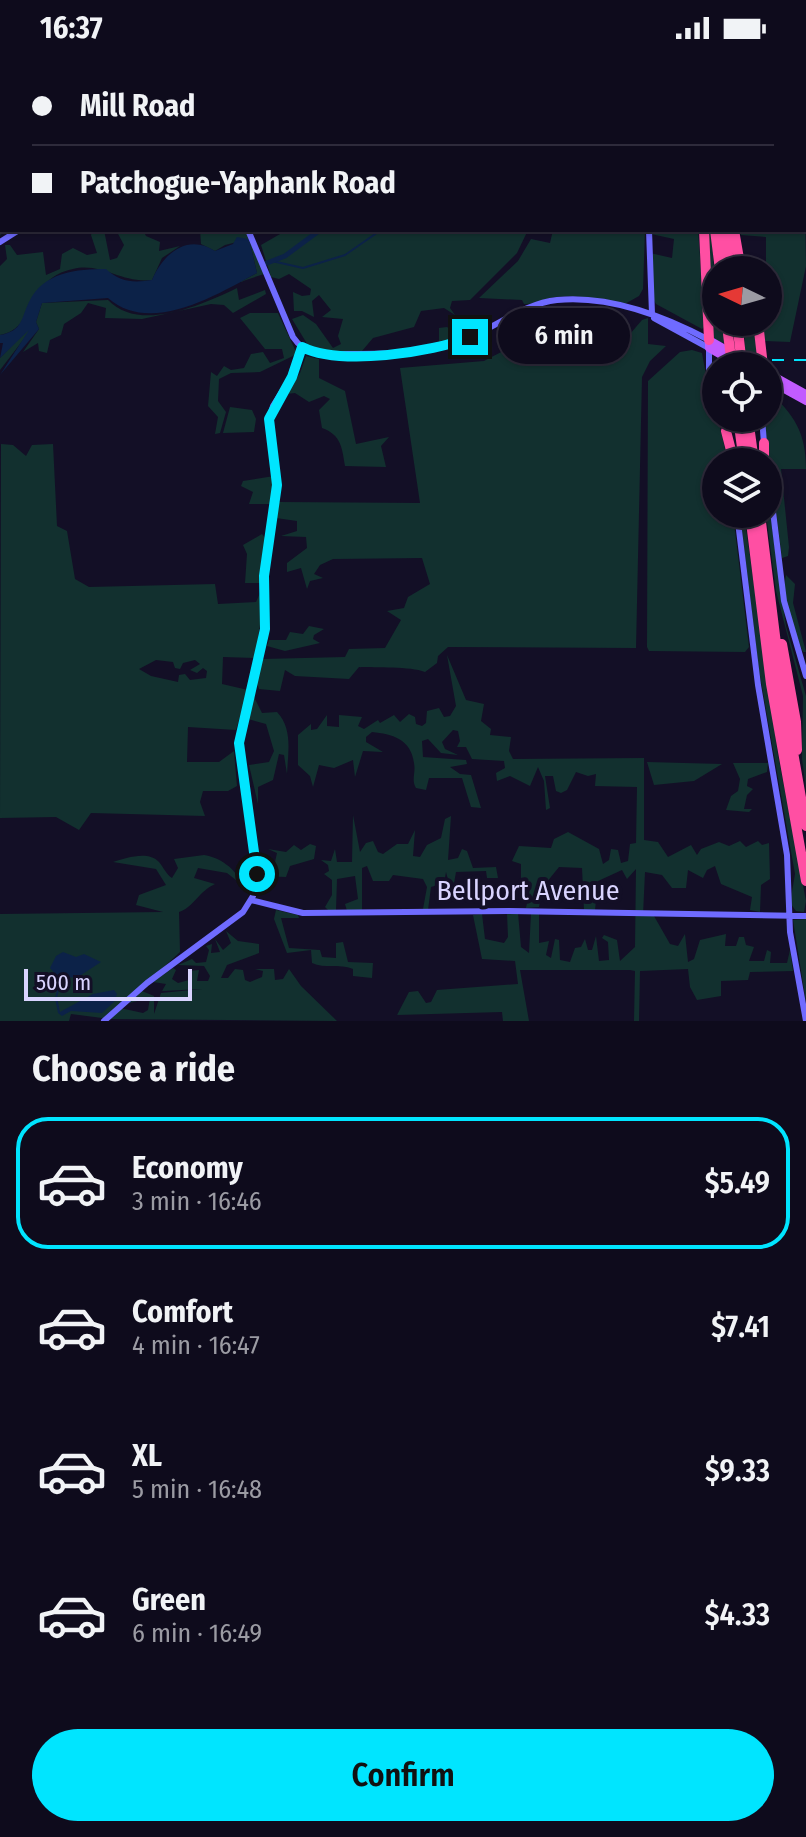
<!DOCTYPE html>
<html lang="en">
<head>
<meta charset="utf-8">
<style>
  body { margin:0; font-family:"Fira Sans Condensed",sans-serif; background:#1c1929; color:#f1f3f6; height:100vh; display:flex; flex-direction:column; font-size:30px; white-space:nowrap }
  * { box-sizing:border-box; margin:0 }
  p { font-size:26px; color:#9b9ba3 }
  .icon { flex:none; width:44px; height:44px; fill:none; stroke:currentColor; stroke-width:2; stroke-linecap:round; stroke-linejoin:round }
  .map { position:relative; height:965px; overflow:hidden }
  .drawer { display:flex; flex-direction:column; background:#0e0b1c; flex:1 }
  .drawer>* { flex:none }
  .top-card { position:absolute; left:0px; top:0px; width:806px; height:176px; box-shadow:0 2px 6px #0004,0 0 0 2px #2e2b3b; display:grid; align-content:center; height:176px; padding:0 32px; background:#0e0b1c }
  .needle { width:52px; rotate:275deg }
  .controls { position:absolute; left:702px; top:200px; display:grid; gap:16px }
  .controls a { display:grid; place-items:center; width:80px; height:80px; border-radius:50%; background:#0e0b1c; box-shadow:0 2px 6px #0004,0 0 0 2px #2e2b3b; font-size:40px }
  .scale { position:absolute; left:24px; bottom:20px; width:168px; box-sizing:border-box; padding-left:8px; border:4px solid #d9d4ff; border-top:0; font-size:22px; line-height:28px; white-space:nowrap; color:#d9d4ff; -webkit-text-stroke:6px #130f26; paint-order:stroke }
  .end { position:absolute; width:36px; height:36px; margin:-18px; border:10px solid #00e5ff; background:#111; box-shadow:0 0 0 4px #111 }
  .from { border-radius:50% }
  .bubble { position:absolute; height:56px; border-radius:28px; background:#0e0b1c; box-shadow:0 2px 6px #0004,0 0 0 2px #2e2b3b; font-size:26px; font-weight:600; line-height:56px; text-align:center }
  .top-card b { display:flex; align-items:center; gap:28px; height:76px; font-size:30px }
  .top-card b+b { border-top:2px solid #2e2b3b }
  .top-card i { width:20px; height:20px; background:#f1f3f6 }
  ul { padding:0; list-style:none }
  li { display:flex; align-items:center; gap:24px; height:132px; margin:0 16px 12px; padding:0 16px; border:4px solid transparent; border-radius:32px }
  li div { flex:1 }
  li b { display:block; font-size:30px }
  li em { font-style:normal; font-weight:600 }
  li.current { border-color:#00e5ff }
  li>.icon { width:72px; height:72px; stroke-width:1.5 }
  h2 { padding:0 32px; font-size:36px; line-height:96px }
  .primary-button { display:flex; gap:16px; margin-top:auto; padding:16px 32px }
  .primary-button a { flex:1; height:92px; border-radius:48px; background:#00e5ff; color:#111; font-size:32px; font-weight:600; line-height:92px; text-align:center }
  .status { display:flex; justify-content:space-between; align-items:center; height:56px; padding:0 40px; background:#0e0b1c; direction:ltr }
  .status svg { height:22px; fill:currentColor }
  .map>svg:first-child { display:block }
  .green { fill:#12302f; fill-rule:evenodd }
  .water { fill:#0c2248 }
  .lines { fill:none; stroke-linecap:round; stroke-linejoin:round }
  .stream { stroke:#0c2248; stroke-width:2 }
  .river { stroke:#0c2248; stroke-width:5 }
  .secondary { stroke:#6f6bff; stroke-width:6 }
  .primary { stroke:#c25bff; stroke-width:8 }
  .highway { stroke:#ff4fa3; stroke-width:10 }
  .rail { stroke:#00e5ff; stroke-width:2; stroke-dasharray:12 10; stroke-linecap:butt }
  .highway-bridge { stroke:#ff4fa3; stroke-width:10 }
  .route { stroke:#00e5ff; stroke-width:10 }
  .labels { text-anchor:middle; stroke-width:8; stroke-linejoin:round; paint-order:stroke }
  .street-label { font-size:28px; fill:#d9d4ff; stroke:#130f26 }
</style>
</head>
<body>
<div class="status"><b>16:37</b><svg viewBox="0 0 49 12"><path d="M0 12V9h3v3zM5 12V6h3v6zM10 12V3h3v9zM15 12V0h3v12zM26 1h20v11H26zM47 4h2v5h-2z"/></svg></div>
<div class="map">
<svg width="806" height="965" viewBox="0 0 806 965">
  <rect width="100%" height="100%" fill="#130f26"/>
  <path class="green" d="M0,0L18,2H2V174H9L0,179Z
    M804,86L806,210L790,286L765,285L761,266H768V214H746L745,209L766,208V181L741,179V174H804Z
    M93,174H104L110,204L117,202L124,189L116,174H143L146,180L160,186L159,195L180,190L162,202L152,224C122,228 102,206 73,213C26,222 37,273 0,279V210L7,203L5,189H10L17,199L43,196L46,219L60,213L62,198L73,192L87,199L97,197L91,179Z
    M200,174H246L264,218L240,226L257,217L249,183L225,189L215,195L201,188Z
    M287,174H528L517,197L470,244L452,245L450,252L455,259L444,252L421,255L414,271L373,282L362,295L331,296L309,291L292,263L303,259L316,268L333,292L341,288L338,280L343,263L322,261L331,254L319,239L312,245L314,261L302,255H294L293,236L302,240L310,239L311,233L289,218L279,223L271,221L261,189Z
    M553,174H645L643,233L639,240L623,249C600,244 580,238 556,241C545,242 535,249 524,248L522,244L479,242L518,205L531,183L550,187Z
    M651,174H698L705,270L702,273L656,248L652,241L650,197L672,202L674,183L651,178Z
    M706,174H712L716,266H723L726,288L715,284L711,277Z
    M237,232L239,244L265,234L266,238L233,257L224,249L211,248L142,263L105,262L106,252L88,247L81,257L64,268L61,279L50,284L47,297L39,295L38,287L23,296L39,273L36,266L42,247L108,244C139,277 202,249 237,232Z
    M250,257H278L297,298L260,316L231,317L219,323L218,345L226,356L220,377L215,378L218,361L208,350L211,316L217,320L224,310L231,314L244,312L251,298L263,296L270,307L284,302L282,293H265L240,262Z
    M648,262V288L666,290L650,305L642,321L636,592L448,591L438,600L437,607L425,616C410,610 376,612 359,611L349,623L295,620L285,614L280,635L259,633L256,625L263,603L345,601L349,593L385,592L401,564L387,555L404,552L408,541L430,528L422,502L333,503L320,509L314,518L323,522L310,525L307,533L301,512L287,516V507L307,492L306,481L281,480L297,475V465L276,462L278,446L420,447L400,312L484,305L505,294L589,267L630,278L642,264Z
    M745,266H753L759,302L744,300Z
    M447,271L460,280L472,277L439,288V272Z
    M27,274H30L27,279L0,314V302Z
    M692,294L702,297C708,336 722,367 727,406H716V458H733L749,591L745,596L649,595L647,591L648,325L680,296Z
    M306,300L319,303V322L345,335L356,388L389,381L381,390L386,411L345,410C342,391 341,379 322,372L319,354L330,343L324,340L309,346L295,337L286,338L300,317Z
    M768,334C794,359 806,376 806,413H781L789,491L788,500L782,502L764,362H768Z
    M230,351L252,354L256,363L254,376L223,377Z
    M1,388L13,389L26,400L32,389L53,388L57,470L67,475L75,523L89,531L215,528L218,548L256,546L261,535L263,549L255,602L223,601L222,628L248,634L236,674L188,671L187,706H219L234,695L237,730L228,735H203L200,746L205,760L91,757L79,774L56,761L0,762ZM156,604L173,606L175,612L180,613L183,607L195,604L200,608L190,614L197,617L203,612L207,615L206,622L190,624L185,618L179,619L178,626L151,620L139,613Z
    M274,420L271,448H249L253,436L241,430L243,425Z
    M768,443L786,570L806,640V733L802,703L803,640L776,535L766,458Z
    M740,458H744L778,699L806,845L804,856L796,855L790,847L795,818L759,614Z
    M262,478L266,483L260,527H245L247,498L243,489Z
    M786,519L795,528L793,547L806,596H803C794,575 781,541 786,519Z
    M309,570L324,573L314,579L313,583L320,587L285,595L267,590L269,584H286L290,576L303,578Z
    M447,599L466,644L484,648L481,665L491,673L490,679L511,681L509,695L513,703L644,702V784L658,786L668,801L691,789L697,799L701,793L719,786L729,790L740,785L746,791L758,785L762,789L769,787L770,823L761,829L760,856L750,854L752,841L721,828L715,810L707,814L703,822L688,814L686,832H672L662,819L645,816L643,859L654,860L670,888L678,890L685,878L688,906L694,903L700,884L726,878L725,890H736L739,881H744L746,889L754,891L749,905H764L767,894L771,896L770,907H787L790,894L793,915L750,916L748,924L721,925V940L697,944L690,931L688,913L640,915L639,965H634L635,915L630,914H520L529,965H503L502,956L397,959L409,936L418,935L426,947L431,946L437,934L518,928L515,905L482,903L473,859L482,858L485,883L504,887L508,881L507,857H518L521,891L529,897L531,857L539,858V887L549,885L546,899L551,902L555,883L559,884L560,904L570,906L575,892L581,891L585,883L588,894H592L596,880L599,905L609,904L608,886L602,882L604,879L617,884L620,905L635,891L636,813L627,823L622,814L598,825L595,854H584L582,812L559,811L542,832L539,851L526,852L530,833L521,827V808L512,805L519,790L551,792L554,783L568,776L599,793L603,808L609,804L611,793L618,794L621,807L628,805L630,788L636,787L637,731L595,730L596,718L588,720L576,716L567,734L561,737L556,735L553,720H545L550,752L546,754L544,725L538,711L530,730L510,720L497,725L496,717L505,712L504,705L472,703L466,691H457L460,685L458,675L453,674L442,686L445,693L458,699L441,697L428,683L422,685L423,701L466,704L467,708L450,711L460,718L471,719L481,752L471,751L462,722H429L426,734L416,732C411,724 416,717 414,707C411,683 392,678 372,676L366,681V686L383,696L363,695L355,721L353,704L334,712L319,709L313,731L310,720L298,709V679L311,668V674L317,673L327,659V670L339,671V659L362,661L358,670L364,673L378,664L380,667L394,659L400,666L409,658L415,661L416,668L422,670L426,667L427,655L439,652L444,661L450,660L456,650Z
    M254,641L262,657L277,656C293,673 288,696 287,718L284,699L279,698L273,724L258,731V748L249,709L269,706L274,695L266,668L248,663Z
    M647,706L722,708L694,725L654,729Z
    M733,707H768L767,716L748,723L747,730L753,733L747,739L744,753H752L749,756L726,754L731,740L738,735L740,723Z
    M353,759L360,796L366,787L373,785L378,796L383,798L397,788H408L415,774L413,800L420,801L427,789L441,782L445,763L451,760L448,804L458,802L462,793L467,795L473,812L496,811L498,822H487L486,815L456,816L452,839L446,816L444,827L431,831L428,854L423,853L427,831L423,823L393,819L389,825H373L367,810L362,812V855H347L345,848L358,843L355,820L337,823L336,854L329,855L325,851L332,839V824L324,818L329,815L328,809L321,804L331,805L335,793L337,806H352Z
    M294,789L301,794L310,788L316,790L314,803L290,810L286,821L260,820L262,808L275,806L277,797L268,793L286,796Z
    M204,799C219,801 237,813 241,828L227,817L198,812L194,822L215,828C199,835 194,851 179,856L180,896L120,952L143,957L148,954L150,942L129,947L142,935L154,940V958L161,937L202,933L162,935L166,928L153,926L173,912L176,914L172,923L178,927L189,924L188,915L199,914L197,925H208L210,920L204,910L178,909L192,903L196,907L206,906L209,894L206,890L212,888L211,897L220,896L215,883L223,894L231,887L226,875L238,885L259,888V897L227,909L221,922H228L235,913L243,914L245,924L250,926L262,921L263,915L255,913H274L275,924L283,923L289,913L301,930L337,965L110,963L71,958L69,965H0V858L163,856L136,849L139,839L166,829L156,813L113,806C126,802 148,794 159,806C164,812 166,818 172,822L178,812L174,803Z
    M276,854L298,859L299,862H281L289,892L320,894L322,901L336,902V887L343,886L348,906L373,907L372,922L353,920V913C338,907 325,913 312,907L311,894L287,897L274,863Z
    M806,863V946L793,864Z"/>
  <path class="water" d="M237,181L249,183L257,217C215,240 150,279 108,242L42,247L36,266L39,273L0,319L29,274L0,302L3,287H0V279C23,275 21,262 29,246C43,216 77,213 106,213C120,226 133,227 152,224C163,198 187,177 215,195L233,188Z
    M63,896L76,901L84,898L101,906L78,921L63,922L57,941L60,956L93,938L114,934L117,938L114,946L102,957L71,955L62,960L58,957L55,942L60,923L50,912L56,900Z"/>
  <g class="lines">
    <path class="stream" d="M272,205L303,212L345,199L381,174"/>
    <path class="river" d="M267,207L285,200L320,174"/>
    <path class="secondary" d="M646,0V2
      M347,2L349,0
      M248,174L293,281C305,300 328,299 348,298C390,298 428,298 468,282C497,270 526,247 557,244C609,239 664,260 709,284
      M649,174L652,258
      M0,186L19,174
      M654,262L709,292V321L716,345
      M723,362L726,375
      M762,362L764,387
      M768,415L784,545L806,620
      M737,458L758,629L787,799L790,876L806,965
      M251,844L303,857L509,855L806,860
      M104,965L147,927L243,856L253,840L257,809L238,690L266,566L264,520L277,424L268,367L273,350L293,318L302,291"/>
    <path class="primary" d="M735,307L709,292V284L755,310
      M768,317L806,338
      M768,324L806,345"/>
    <path class="highway" d="M694,0V2
      M704,0V2
      M704,174L709,284
      M715,174L720,214
      M725,174L730,214
      M734,174L741,214
      M737,266L739,283
      M758,266L763,310
      M738,362L744,406
      M748,362L754,406
      M726,375L734,406
      M764,387V406
      M750,458L771,628L806,825
      M760,458L781,628L806,770
      M782,588L796,666L797,694"/>
    <path class="rail" d="M772,304H806"/>
    <path class="highway-bridge" d="M728,278L732,310
      M739,283L742,310"/>
  </g>
  <g class="lines">
    <path class="route" d="M257,818L239,687L265,573L264,520L277,429L269,363L292,321L302,291C340,310 432,297 470,281"/>
  </g>
  <g class="labels">
    <g class="street-label">
      <text x="528" y="844">Bellport Avenue</text>
    </g>
  </g>
</svg>
<div class="controls">
<a><svg class="needle" viewBox="-14 -14 28 28"><path d="M0-13l5 13h-10z" fill="#e53935"/><path d="M0 13l5-13h-10z" fill="#9b9ba3"/></svg></a>
<a><svg class="icon" aria-label="locate" viewBox="0 0 24 24"><circle cx="12" cy="12" r="6"/><path d="M12 2v4M12 18v4M2 12h4M18 12h4"/></svg></a>
<a><svg class="icon" aria-label="layers" viewBox="0 0 24 24"><path d="M12 4l9 5-9 5-9-5zM3 14l9 5 9-5"/></svg></a>
</div>
<div class="scale">500 m</div>
<i class="end from" style="left:257px;top:818px"></i>
<i class="end" style="left:470px;top:281px"></i>
<div class="bubble" style="left:498px;top:252px;width:132px">6 min</div>
<div class="top-card">
<b><i class="from"></i>Mill Road</b>
<b><i></i>Patchogue-Yaphank Road</b>
</div>
</div>
<section class="drawer">
<h2>Choose a ride</h2>
<ul>
<li class="current"><svg class="icon" aria-label="car" viewBox="0 0 24 24"><path d="M5 17H2v-5l4-1 3-4h7l3 4 3 1v5h-3M9 17h6M6 11h13"/><circle cx="7" cy="17" r="2"/><circle cx="17" cy="17" r="2"/></svg><div><b>Economy</b><p>3 min · 16:46</p></div><em>$5.49</em></li>
<li><svg class="icon" aria-label="car" viewBox="0 0 24 24"><path d="M5 17H2v-5l4-1 3-4h7l3 4 3 1v5h-3M9 17h6M6 11h13"/><circle cx="7" cy="17" r="2"/><circle cx="17" cy="17" r="2"/></svg><div><b>Comfort</b><p>4 min · 16:47</p></div><em>$7.41</em></li>
<li><svg class="icon" aria-label="car" viewBox="0 0 24 24"><path d="M5 17H2v-5l4-1 3-4h7l3 4 3 1v5h-3M9 17h6M6 11h13"/><circle cx="7" cy="17" r="2"/><circle cx="17" cy="17" r="2"/></svg><div><b>XL</b><p>5 min · 16:48</p></div><em>$9.33</em></li>
<li><svg class="icon" aria-label="car" viewBox="0 0 24 24"><path d="M5 17H2v-5l4-1 3-4h7l3 4 3 1v5h-3M9 17h6M6 11h13"/><circle cx="7" cy="17" r="2"/><circle cx="17" cy="17" r="2"/></svg><div><b>Green</b><p>6 min · 16:49</p></div><em>$4.33</em></li>
</ul>
<div class="primary-button"><a>Confirm</a></div>
</section>
</body>
</html>
